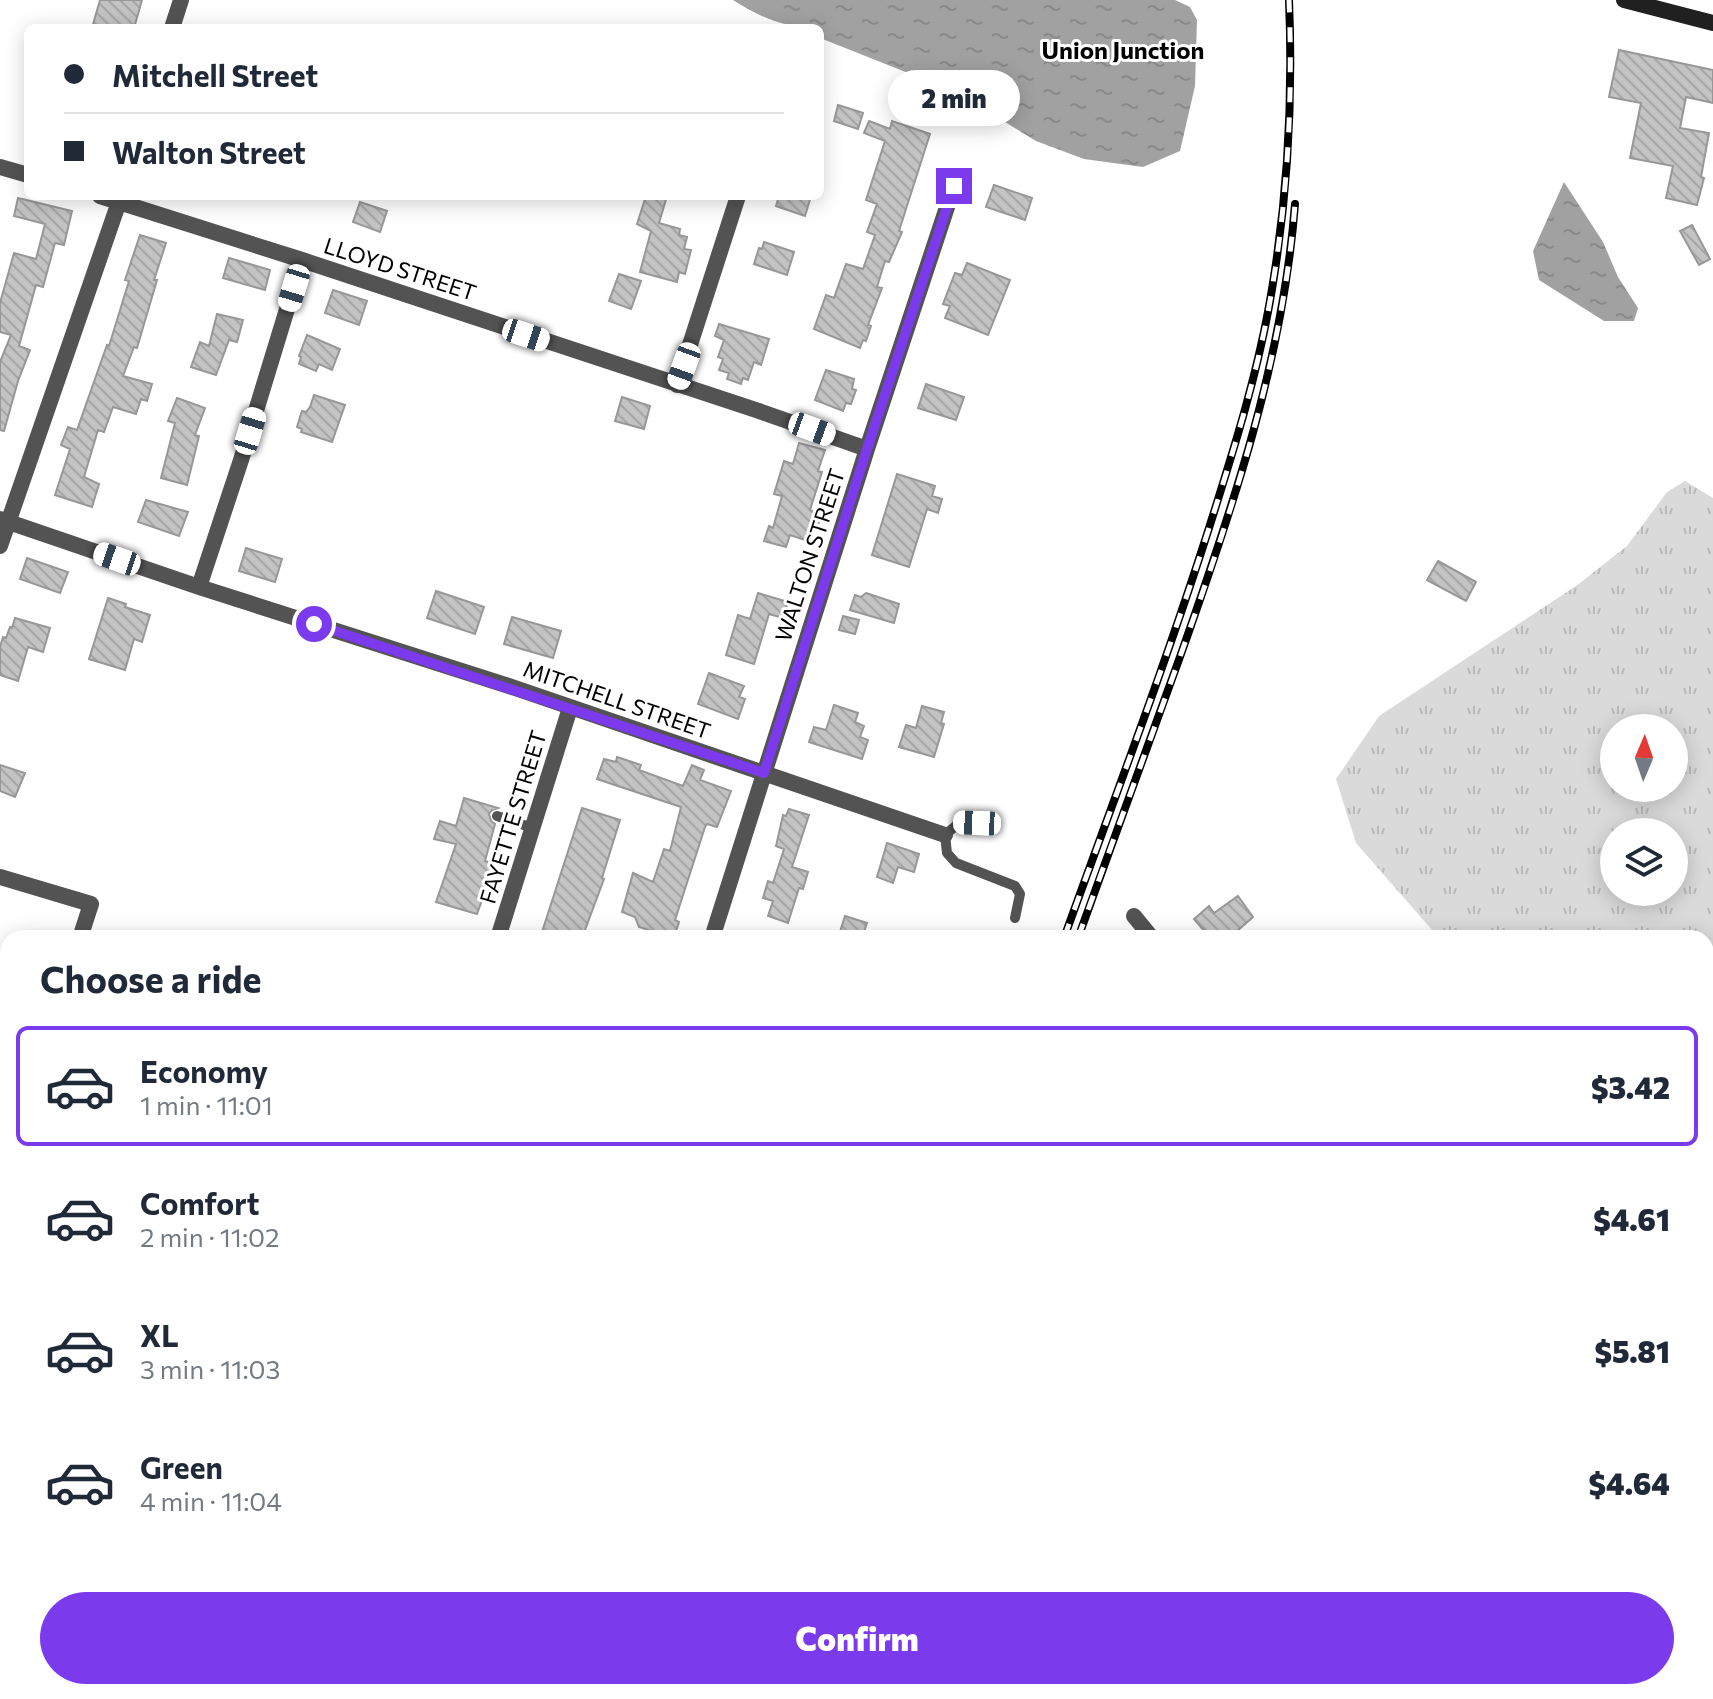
<!DOCTYPE html>
<html lang="en">
<head>
<meta charset="utf-8">
<style>
  body { margin:0; font-family:Commissioner,sans-serif; background:#f2f2f3; color:#1f2937; height:100vh; display:flex; flex-direction:column; font-size:30px; white-space:nowrap }
  * { box-sizing:border-box; margin:0 }
  p { font-size:26px; color:#747a83 }
  .icon { flex:none; width:44px; height:44px; fill:none; stroke:currentColor; stroke-width:2; stroke-linecap:round; stroke-linejoin:round }
  .map { position:relative; flex:1; overflow:hidden }
  .panel { position:absolute; left:0px; top:930px; width:1714px; height:770px; display:flex; flex-direction:column; background:#fff; border-radius:24px 24px 0 0; box-shadow:0 4px 20px #0003 }
  .panel>* { flex:none }
  .guide { position:absolute; left:24px; top:24px; width:800px; height:176px; border-radius:12px; box-shadow:0 4px 20px #0003; display:grid; align-content:center; height:176px; padding:0 40px; background:#fff }
  .needle { width:52px; rotate:2deg }
  .tools { position:absolute; left:1600px; top:714px; display:grid; gap:16px }
  .tools a { display:grid; place-items:center; width:88px; height:88px; border-radius:50%; background:#fff; box-shadow:0 4px 20px #0003; font-size:40px }
  .end { position:absolute; width:36px; height:36px; margin:-18px; border:10px solid #7c3aed; background:#fff; box-shadow:0 0 0 4px #fff }
  .from { border-radius:50% }
  .bubble { position:absolute; height:56px; border-radius:28px; background:#fff; box-shadow:0 4px 20px #0003; font-size:26px; font-weight:800; line-height:56px; text-align:center }
  .car { position:absolute; width:24px; height:48px; margin:-24px -12px; border-radius:10px; box-shadow:0 0 6px 2px #0007; background:linear-gradient(#fff 24%,#345 0 40%,#fff 0 76%,#345 0 86%,#fff 0) }
  .guide b { display:flex; align-items:center; gap:28px; height:76px; font-size:30px }
  .guide b+b { border-top:2px solid #e0e1e3 }
  .guide i { width:20px; height:20px; background:#1f2937 }
  ul { padding:0; list-style:none }
  li { display:flex; align-items:center; gap:24px; height:120px; margin:0 16px 12px; padding:0 24px; border:4px solid transparent; border-radius:12px }
  li div { flex:1 }
  li b { display:block; font-size:30px }
  li em { font-style:normal; font-weight:800 }
  li.selected { border-color:#7c3aed }
  li>.icon { width:72px; height:72px; stroke-width:1.5 }
  h2 { padding:0 40px; font-size:36px; line-height:96px }
  .primary-button { display:flex; gap:16px; margin-top:auto; padding:16px 40px }
  .primary-button a { flex:1; height:92px; border-radius:48px; background:#7c3aed; color:#fff; font-size:32px; font-weight:800; line-height:92px; text-align:center }
  .map>svg:first-child { display:block }
  .grass { fill:url(#grass-tufts); fill-rule:evenodd }
  .water { fill:url(#water-ripples) }
  .building { fill:url(#building-back-hatch); stroke:#979797; stroke-width:2 }
  .lines { fill:none; stroke-linecap:round; stroke-linejoin:round }
  .lane { stroke:#535353; stroke-width:10 }
  .street { stroke:#535353; stroke-width:16 }
  .secondary { stroke:#202020; stroke-width:16 }
  .rail-casing { stroke:#000; stroke-width:8 }
  .rail { stroke:#fff; stroke-width:5; stroke-dasharray:15; stroke-linecap:butt }
  .route { stroke:#7c3aed; stroke-width:10 }
  .labels { text-anchor:middle; stroke-width:6; stroke-linejoin:round; paint-order:stroke }
  .street-label { font-size:22px; fill:#000; stroke:#fff }
  .neighbourhood-label { font-size:24px; font-weight:bold; fill:#000; stroke:#fff }
</style>
</head>
<body>
<div class="map">
<svg width="1713" height="1699" viewBox="0 0 1713 1699">
  <defs>
    <pattern id="grass-tufts" width="24" height="20" patternUnits="userSpaceOnUse" patternTransform="scale(2)"><rect width="24" height="20" fill="#dadada"/><path d="M3 7l-1-3M5 7V3M7 7l1-3M15 17l-1-3M17 17v-4M19 17l1-3" fill="none" stroke="#b9b9b9"/></pattern>
    <pattern id="water-ripples" width="26" height="14" patternUnits="userSpaceOnUse" patternTransform="scale(2)"><rect width="26" height="14" fill="#a1a1a1"/><path d="M2 4q2-2 4 0t4 0M15 11q2-2 4 0t4 0" fill="none" stroke="#898989"/></pattern>
    <pattern id="building-back-hatch" width="6" height="6" patternUnits="userSpaceOnUse" patternTransform="scale(2)"><rect width="6" height="6" fill="#c3c3c3"/><path d="M-1 5l2 2M0 0l6 6M5-1l2 2" fill="none" stroke="#a6a6a6"/></pattern>
  </defs>
  <rect width="100%" height="100%" fill="#fff"/>
  <path class="grass" d="M1685,481L1713,498V1167L1706,1168V938H1439L1356,843L1336,779L1379,716L1576,586L1627,546L1667,492ZM1614,728H1674V788H1614ZM1614,832H1674V892H1614Z"/>
  <path class="water" d="M733,0H1175L1190,7L1197,20L1195,86L1180,151L1143,167L1084,159L1036,141L956,92L820,38V28C785,28 763,19 733,0Z
    M1564,182L1603,242L1618,277L1638,308L1634,321H1604L1539,280L1533,251Z"/>
  <path class="building" d="M100,0H142L134,28H92Z
    M1619,50L1713,70V103L1686,97L1680,128L1709,133L1701,177L1704,178L1697,205L1666,198L1673,166L1630,158L1641,103L1609,97Z
    M838,105L863,113L858,129L834,121Z
    M869,121L890,129L892,121L930,134L899,231L902,232L889,262L885,261L877,287L882,288L868,325L871,326L866,341L863,340L860,348L814,329L826,295L834,298L846,264L863,269L875,235L867,232L877,204L866,200L885,141L864,133Z
    M994,185L1032,198L1025,220L986,207Z
    M646,196H667L659,223L680,229L679,235L687,237L684,249L691,250L685,274L679,272L677,282L640,272L651,231L637,224Z
    M779,196H811L805,216L776,206Z
    M18,198L72,211L64,245L55,243L43,287L36,285L19,346L30,350L18,381L4,431L0,430V362L11,335L0,332V303L14,253L36,259L45,224L14,216Z
    M360,202L387,211L380,232L353,222Z
    M1692,225L1710,259L1699,265L1680,231Z
    M140,235L166,243L154,280H157L137,348L134,347L123,376L152,384L147,401L141,399L136,414L113,407L104,432L98,430L84,477L99,484L92,507L55,495L70,449L61,445L68,427L77,430L107,345L109,346L129,281L125,280Z
    M764,242L794,252L787,275L754,264L759,248L762,249Z
    M229,258L270,270L265,290L223,278Z
    M967,263L1010,280L988,335L945,318L950,306L943,304L955,273L962,275Z
    M619,274L641,281L631,309L609,301Z
    M333,290L367,301L359,325L325,313Z
    M217,314L243,320L237,342L229,340L216,375L191,367L200,342L209,346Z
    M719,324L769,339L761,365L754,362L748,380L743,378L741,384L727,379L729,373L719,370L723,359L718,357L724,340L715,336Z
    M307,335L340,349L332,370L319,364L316,371L299,364L301,357L299,356Z
    M826,370L854,379L852,389L856,390L851,404L846,403L843,411L815,400Z
    M926,384L964,397L956,420L918,408Z
    M314,395L345,405L332,442L301,432L302,429L297,427L302,411L306,412L310,407Z
    M622,397L650,406L644,429L615,421Z
    M177,398L205,408L195,435L199,436L187,485L161,478L175,423L168,421Z
    M799,443L825,450L818,471L822,472L810,510L821,516L816,530L812,529L808,541L790,535L786,547L764,541L769,526L773,528L782,496L774,494L784,461L793,464Z
    M897,474L935,486L932,496L942,499L938,513L927,509L909,567L872,555Z
    M146,500L188,512L179,536L138,522Z
    M246,548L282,559L275,582L239,571Z
    M27,558L68,572L60,593L20,579Z
    M1438,561L1476,582L1466,601L1427,580Z
    M436,591L484,607L475,634L427,618Z
    M758,593L788,602L783,618L769,614L754,664L726,655L738,615L750,619Z
    M866,593L899,604L894,623L850,610L855,595L861,597Z
    M108,598L126,604L125,607L150,615L142,642L134,639L125,670L89,659Z
    M843,616L859,620L855,634L839,630Z
    M512,617L561,631L553,658L504,644Z
    M15,618L50,628L43,652L28,647L18,681L0,675V647L3,637L6,638L10,627L12,628Z
    M709,673L744,686L739,697L745,699L738,719L698,704Z
    M834,705L858,713L855,722L864,726L860,737L868,740L862,759L809,742L814,727L826,730Z
    M922,706L944,712L941,723L944,724L934,757L899,747L906,725L916,728Z
    M617,757L641,765L639,770L683,786L692,765L704,770L700,780L731,791L717,827L707,824L705,827L675,920L679,922L674,938L639,927L635,917L622,912L633,873L653,882L664,849L670,851L681,807L597,779L604,759L616,762Z
    M0,765L25,773L15,797L0,791Z
    M464,798L498,808L492,810L489,814L491,821L495,824L485,861L495,864L477,914L436,902L456,844L434,839L440,821L456,826Z
    M582,808L620,820L602,878L604,879L582,938H561L542,932Z
    M789,809L809,815L792,867L808,872L803,889L799,888L788,923L768,916L773,901L763,898L768,881L773,883L784,849L776,846L783,815L786,816Z
    M887,843L919,854L914,872L898,867L893,883L877,877Z
    M1238,896L1253,917L1229,938H1210L1194,919L1209,906L1214,913Z
    M845,916L867,923L862,938H838Z"/>
  <g class="lines">
    <path class="lane" d="M497,816L533,828
      M977,823H959L945,835L947,853L956,863L1015,886L1020,894L1015,918
      M1147,1699L1149,1692
      M1204,1699L1206,1692
      M1326,1699L1329,1692"/>
    <path class="street" d="M172,28L181,0
      M0,167L28,175
      M100,196L302,260L756,410L867,449
      M677,385L738,196
      M0,519L199,587L515,688L945,835
      M0,546L121,196
      M199,587L241,460L302,260
      M0,877L91,904L80,938
      M1134,916L1152,938
      M498,938L570,708
      M712,938L867,449L954,186
      M0,1185L8,1160
      M0,1234L8,1237
      M1706,1305L1713,1314
      M1706,1329L1713,1324
      M0,1627L8,1630
      M188,1692L209,1699
      M1237,1692L1257,1699
      M1007,1699L1010,1692
      M1371,1699L1373,1692"/>
    <path class="secondary" d="M1624,0L1713,23"/>
    <defs>
      <path id="rail" d="M1064,938C1113,802 1165,666 1209,528C1234,449 1259,370 1272,289C1288,193 1293,97 1289,0
        M1078,938C1112,843 1147,749 1181,654C1233,507 1283,360 1295,204
        M805,1699L808,1692"/>
    </defs>
    <use href="#rail" class="rail-casing"/>
    <use href="#rail" class="rail"/>
  </g>
  <g class="lines">
    <path class="route" d="M314,624L764,773L867,449L954,186"/>
  </g>
  <g class="labels">
    <g class="street-label">
      <text transform="translate(400 269) rotate(18)" y="8">LLOYD STREET</text>
      <text transform="translate(810 555) rotate(-72)" y="8">WALTON STREET</text>
      <text transform="translate(617 700) rotate(19)" y="8">MITCHELL STREET</text>
      <text transform="translate(513 817) rotate(-73)" y="8">FAYETTE STREET</text>
    </g>
    <g class="neighbourhood-label">
      <text x="1123" y="59">Union Junction</text>
    </g>
  </g>
</svg>
<div class="tools">
<a><svg class="needle" viewBox="-14 -14 28 28"><path d="M0-13l5 13h-10z" fill="#e53935"/><path d="M0 13l5-13h-10z" fill="#747a83"/></svg></a>
<a><svg class="icon" aria-label="layers" viewBox="0 0 24 24"><path d="M12 4l9 5-9 5-9-5zM3 14l9 5 9-5"/></svg></a>
</div>
<i class="end from" style="left:314px;top:624px"></i>
<i class="end" style="left:954px;top:186px"></i>
<div class="bubble" style="left:888px;top:70px;width:132px">2 min</div>
<i class="car" style="left:294px;top:288px;rotate:197deg"></i>
<i class="car" style="left:526px;top:335px;rotate:108deg"></i>
<i class="car" style="left:684px;top:366px;rotate:200deg"></i>
<i class="car" style="left:812px;top:429px;rotate:110deg"></i>
<i class="car" style="left:250px;top:431px;rotate:17deg"></i>
<i class="car" style="left:117px;top:559px;rotate:289deg"></i>
<i class="car" style="left:977px;top:823px;rotate:272deg"></i>
<div class="guide">
<b><i class="from"></i>Mitchell Street</b>
<b><i></i>Walton Street</b>
</div>
<section class="panel">
<h2>Choose a ride</h2>
<ul>
<li class="selected"><svg class="icon" aria-label="car" viewBox="0 0 24 24"><path d="M5 17H2v-5l4-1 3-4h7l3 4 3 1v5h-3M9 17h6M6 11h13"/><circle cx="7" cy="17" r="2"/><circle cx="17" cy="17" r="2"/></svg><div><b>Economy</b><p>1 min · 11:01</p></div><em>$3.42</em></li>
<li><svg class="icon" aria-label="car" viewBox="0 0 24 24"><path d="M5 17H2v-5l4-1 3-4h7l3 4 3 1v5h-3M9 17h6M6 11h13"/><circle cx="7" cy="17" r="2"/><circle cx="17" cy="17" r="2"/></svg><div><b>Comfort</b><p>2 min · 11:02</p></div><em>$4.61</em></li>
<li><svg class="icon" aria-label="car" viewBox="0 0 24 24"><path d="M5 17H2v-5l4-1 3-4h7l3 4 3 1v5h-3M9 17h6M6 11h13"/><circle cx="7" cy="17" r="2"/><circle cx="17" cy="17" r="2"/></svg><div><b>XL</b><p>3 min · 11:03</p></div><em>$5.81</em></li>
<li><svg class="icon" aria-label="car" viewBox="0 0 24 24"><path d="M5 17H2v-5l4-1 3-4h7l3 4 3 1v5h-3M9 17h6M6 11h13"/><circle cx="7" cy="17" r="2"/><circle cx="17" cy="17" r="2"/></svg><div><b>Green</b><p>4 min · 11:04</p></div><em>$4.64</em></li>
</ul>
<div class="primary-button"><a>Confirm</a></div>
</section>
</div>
</body>
</html>
